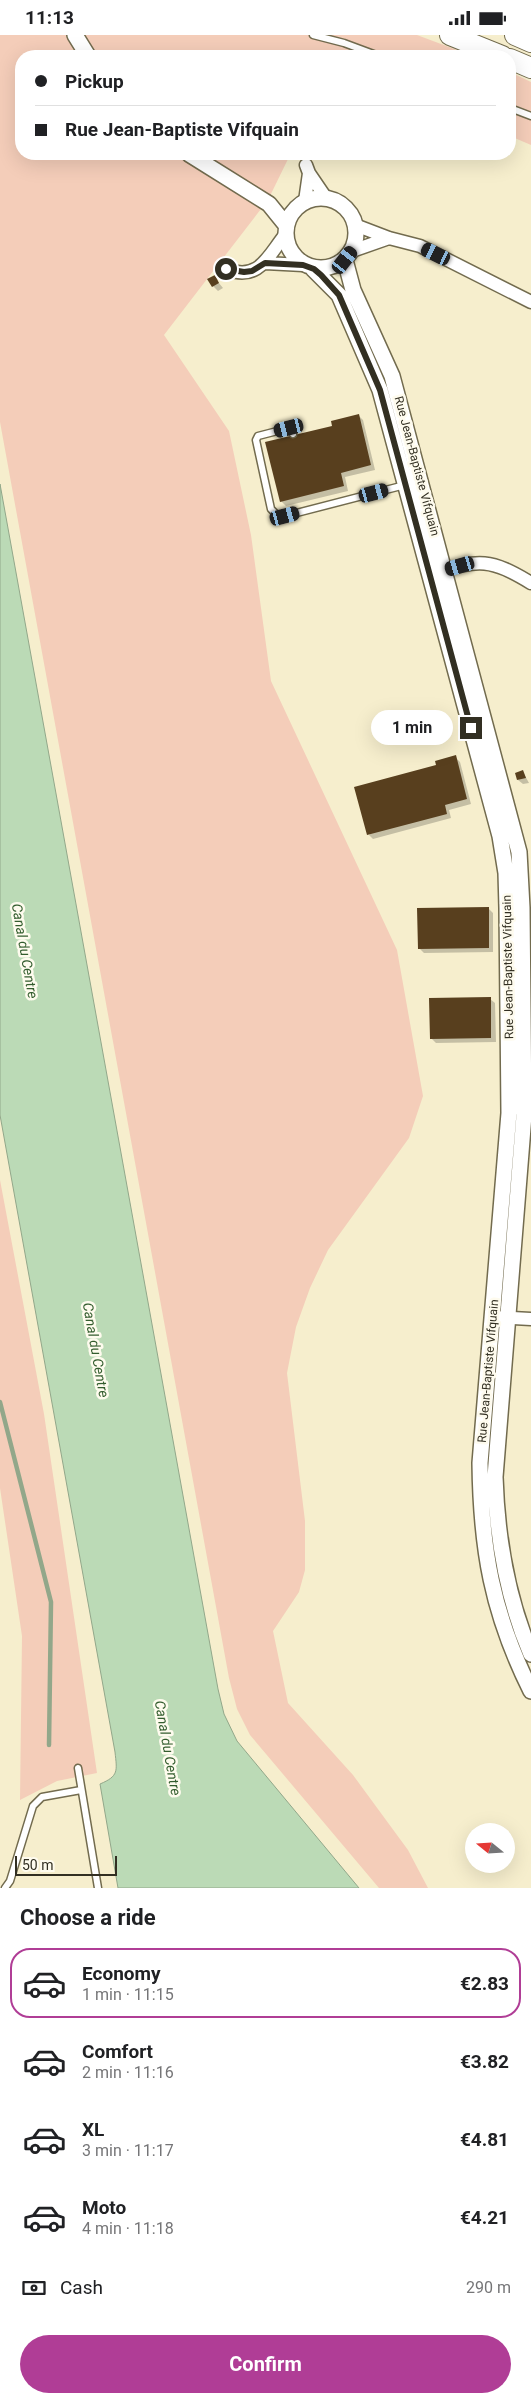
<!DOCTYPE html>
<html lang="en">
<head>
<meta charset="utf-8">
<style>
  body { margin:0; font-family:Roboto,sans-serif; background:#f6f6f6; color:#202124; height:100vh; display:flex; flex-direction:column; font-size:19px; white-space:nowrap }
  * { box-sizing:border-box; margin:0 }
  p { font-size:16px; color:#757577 }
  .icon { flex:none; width:28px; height:28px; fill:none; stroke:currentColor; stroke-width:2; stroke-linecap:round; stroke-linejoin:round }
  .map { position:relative; height:1853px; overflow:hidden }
  .details { display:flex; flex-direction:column; background:#fff; flex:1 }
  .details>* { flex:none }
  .guide { position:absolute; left:15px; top:15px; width:501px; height:110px; border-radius:20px; box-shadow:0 5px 20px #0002; display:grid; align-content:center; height:110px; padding:0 20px; background:#fff }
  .needle { width:32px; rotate:288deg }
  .fabs { position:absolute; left:465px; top:1788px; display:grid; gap:10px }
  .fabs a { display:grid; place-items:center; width:50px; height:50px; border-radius:50%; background:#fff; box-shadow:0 5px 20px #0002; font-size:25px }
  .scale { position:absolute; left:15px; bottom:12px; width:102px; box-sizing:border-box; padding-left:5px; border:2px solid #322f22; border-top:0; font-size:14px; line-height:18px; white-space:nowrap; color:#322f22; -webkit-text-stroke:4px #fefbee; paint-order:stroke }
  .end { position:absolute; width:22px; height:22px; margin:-11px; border:6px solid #322f22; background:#fff; box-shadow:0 0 0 2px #fff }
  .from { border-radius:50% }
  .bubble { position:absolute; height:35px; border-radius:18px; background:#fff; box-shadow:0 5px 20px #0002; font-size:16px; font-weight:700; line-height:35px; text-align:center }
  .car { position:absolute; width:15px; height:30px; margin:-15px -8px; border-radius:6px; box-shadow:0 0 4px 1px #0007; background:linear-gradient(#222 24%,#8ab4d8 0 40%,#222 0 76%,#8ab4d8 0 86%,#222 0) }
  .guide b { display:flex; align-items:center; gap:18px; height:48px; font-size:19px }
  .guide b+b { border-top:1px solid #e0e0e0 }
  .guide i { width:12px; height:12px; background:#202124 }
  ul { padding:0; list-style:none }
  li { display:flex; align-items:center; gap:15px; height:70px; margin:0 10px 8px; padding:0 10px; border:2px solid transparent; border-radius:20px }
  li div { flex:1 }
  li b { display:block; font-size:19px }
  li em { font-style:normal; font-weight:700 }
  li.current { border-color:#b03d96 }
  li>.icon { width:45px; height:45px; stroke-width:1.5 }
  h2 { padding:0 20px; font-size:22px; line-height:60px }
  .pay { display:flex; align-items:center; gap:12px; height:55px; padding:0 20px; font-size:19px }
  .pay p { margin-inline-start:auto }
  .cta { display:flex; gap:10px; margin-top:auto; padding:10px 20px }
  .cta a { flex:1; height:58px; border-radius:30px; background:#b03d96; color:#fff; font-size:20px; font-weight:700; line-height:58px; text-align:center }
  .status { display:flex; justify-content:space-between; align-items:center; height:35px; padding:0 25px; background:#fff; direction:ltr }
  .status svg { height:14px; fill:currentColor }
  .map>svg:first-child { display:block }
  .green { fill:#f4cdb9 }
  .water { fill:#bbdab6; stroke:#92a78a }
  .shadow { fill:#0003 }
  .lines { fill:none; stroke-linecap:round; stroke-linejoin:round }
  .stream { stroke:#92a78a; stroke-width:4.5 }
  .building { fill:#583f1e }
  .service-casing { stroke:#726b4e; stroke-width:9 }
  .minor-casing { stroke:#726b4e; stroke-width:15 }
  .tertiary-casing { stroke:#726b4e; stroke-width:18 }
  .trunk-casing { stroke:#726b4e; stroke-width:22 }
  .service { stroke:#fff; stroke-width:6 }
  .minor { stroke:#fff; stroke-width:12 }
  .tertiary { stroke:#fff; stroke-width:15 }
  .trunk { stroke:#fff; stroke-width:20 }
  .route { stroke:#322f22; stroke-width:6 }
  .labels { text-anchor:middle; stroke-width:5; stroke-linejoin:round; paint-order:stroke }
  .street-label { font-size:12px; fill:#322f22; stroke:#fefbee }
  .water-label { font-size:14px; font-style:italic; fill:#335d2e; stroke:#fefbee }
</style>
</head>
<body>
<div class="status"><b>11:13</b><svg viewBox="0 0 49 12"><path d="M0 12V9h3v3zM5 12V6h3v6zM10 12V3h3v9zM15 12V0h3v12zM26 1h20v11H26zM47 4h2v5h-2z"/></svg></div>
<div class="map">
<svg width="531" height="1853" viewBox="0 0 531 1853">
  <rect width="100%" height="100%" fill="#f6eecd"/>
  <path class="green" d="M0,0H67L81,21H21V119H181L213,141L264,170L164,300L229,396L251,500L271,646L397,915L423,1061L409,1103L328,1215L310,1253L296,1292L287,1338L305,1486V1535L299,1557L273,1596L288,1668L353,1740L408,1815L428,1853H379L250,1700L237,1674L229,1643L0,387Z
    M80,0H417L473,21H93Z
    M510,37L531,47V110L510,101Z
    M198,119H302L288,124L269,163Z
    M0,1145L44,1379L97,1738L57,1746L20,1765L22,1601L0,1453Z"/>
  <path class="water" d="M0,449L218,1654L224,1679L237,1706L359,1853H118L100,1749C119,1741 117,1736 115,1717L0,1080Z"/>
  <path class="shadow" d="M214,242L223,253L218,256L213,251Z
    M358,380L363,385L375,435L345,442L348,456L286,471L281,466Z
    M455,722L460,727L471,769L449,775L451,783L373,804L369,800L438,730Z
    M523,737L529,748L523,749L518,745Z
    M488,873L493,878V917L424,918L419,913Z
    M490,964L495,968L496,1007L436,1008L431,1003Z"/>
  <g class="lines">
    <path class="stream" d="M0,1367L51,1567L49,1710"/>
  </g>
  <path class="building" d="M215,240L219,248L212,252L207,244Z
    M359,379L371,430L341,438L344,451L280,467L265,407L332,391L331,386Z
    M456,720L467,764L445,770L447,779L367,800L354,752L436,730L435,726Z
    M523,735L526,743L517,745L515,738Z
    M489,872V913L418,914L417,873Z
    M491,962V1003L430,1004L429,963Z"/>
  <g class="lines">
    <defs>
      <path id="service" d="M313,0L344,8L379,21
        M510,73L531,81
        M293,399L289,393L258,401L256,405L271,474L278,481H285L405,450
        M78,1733L98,1853
        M5,1853L10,1846L33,1771L42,1762L81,1755"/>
      <path id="minor" d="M306,130L309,138L326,163
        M305,166L309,138
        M355,190L389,203L420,211L531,267
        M352,216L389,203
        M265,228L303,230
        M226,234C259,247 268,221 285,200
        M435,539C479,523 491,524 531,548
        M493,1282L531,1284"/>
      <path id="tertiary" d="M75,0L88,21
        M189,119L269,169L286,190
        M286 198a35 35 0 1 1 70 0a35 35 0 1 1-70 0Z
        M345,225L353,255L392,341L519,817L522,873L524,1080L495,1442C497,1504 507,1563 531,1619
        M313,234L339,260L380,355L500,801L506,838L507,873L509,1078L480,1428C481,1514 492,1578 531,1656"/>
      <path id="trunk" d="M450,0L502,21
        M515,0L531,7
        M510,24L531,33"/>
    </defs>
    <use href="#service" class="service-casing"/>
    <use href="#minor" class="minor-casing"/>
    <use href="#tertiary" class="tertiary-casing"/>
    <use href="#trunk" class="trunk-casing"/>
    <use href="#service" class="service"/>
    <use href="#minor" class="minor"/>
    <use href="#tertiary" class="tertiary"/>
    <use href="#trunk" class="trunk"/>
  </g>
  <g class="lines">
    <path class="route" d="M226,234L244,237L252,236L265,228L303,230L314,234L321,240L339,260L380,355L471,693"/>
  </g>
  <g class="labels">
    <g class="street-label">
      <text transform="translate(417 431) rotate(75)" y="4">Rue Jean-Baptiste Vifquain</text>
      <text transform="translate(508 932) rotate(-91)" y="4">Rue Jean-Baptiste Vifquain</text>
      <text transform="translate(488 1336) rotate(-85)" y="4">Rue Jean-Baptiste Vifquain</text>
    </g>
    <g class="water-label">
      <text transform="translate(25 916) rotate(80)" y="5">Canal du Centre</text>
      <text transform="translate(96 1315) rotate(80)" y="5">Canal du Centre</text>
      <text transform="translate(168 1713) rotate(80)" y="5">Canal du Centre</text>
    </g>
  </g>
</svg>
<div class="fabs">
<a><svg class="needle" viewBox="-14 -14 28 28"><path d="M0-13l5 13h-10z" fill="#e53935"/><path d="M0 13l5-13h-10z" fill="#757577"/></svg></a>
</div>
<div class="scale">50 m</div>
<i class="end from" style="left:226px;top:234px"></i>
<i class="end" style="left:471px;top:693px"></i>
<div class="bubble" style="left:371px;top:675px;width:82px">1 min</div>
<i class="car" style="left:436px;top:219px;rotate:296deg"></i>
<i class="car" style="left:345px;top:225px;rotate:38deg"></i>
<i class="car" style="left:289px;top:393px;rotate:256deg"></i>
<i class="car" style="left:374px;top:458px;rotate:75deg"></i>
<i class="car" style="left:285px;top:481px;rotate:75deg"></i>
<i class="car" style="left:460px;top:531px;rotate:254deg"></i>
<div class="guide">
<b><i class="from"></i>Pickup</b>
<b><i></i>Rue Jean-Baptiste Vifquain</b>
</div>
</div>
<section class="details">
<h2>Choose a ride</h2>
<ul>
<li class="current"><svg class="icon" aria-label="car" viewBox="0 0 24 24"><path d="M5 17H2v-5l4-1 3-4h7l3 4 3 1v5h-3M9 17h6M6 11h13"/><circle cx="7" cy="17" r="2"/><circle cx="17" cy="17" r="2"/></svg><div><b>Economy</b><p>1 min · 11:15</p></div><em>€2.83</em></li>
<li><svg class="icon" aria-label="car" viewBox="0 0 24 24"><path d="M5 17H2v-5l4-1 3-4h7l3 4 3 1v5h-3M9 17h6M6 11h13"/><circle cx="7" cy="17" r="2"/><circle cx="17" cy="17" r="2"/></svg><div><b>Comfort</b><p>2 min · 11:16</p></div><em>€3.82</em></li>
<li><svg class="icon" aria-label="car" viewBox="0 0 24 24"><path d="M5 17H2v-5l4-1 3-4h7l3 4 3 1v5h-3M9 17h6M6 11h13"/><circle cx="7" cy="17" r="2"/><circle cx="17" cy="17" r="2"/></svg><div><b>XL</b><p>3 min · 11:17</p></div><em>€4.81</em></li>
<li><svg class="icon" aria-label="car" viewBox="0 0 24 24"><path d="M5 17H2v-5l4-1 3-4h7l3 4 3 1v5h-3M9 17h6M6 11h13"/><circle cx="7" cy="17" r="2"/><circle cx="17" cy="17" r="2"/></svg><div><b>Moto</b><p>4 min · 11:18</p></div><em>€4.21</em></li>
</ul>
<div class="pay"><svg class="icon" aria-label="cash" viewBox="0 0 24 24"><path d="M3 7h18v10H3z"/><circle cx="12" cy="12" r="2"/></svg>Cash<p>290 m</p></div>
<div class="cta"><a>Confirm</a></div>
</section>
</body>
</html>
